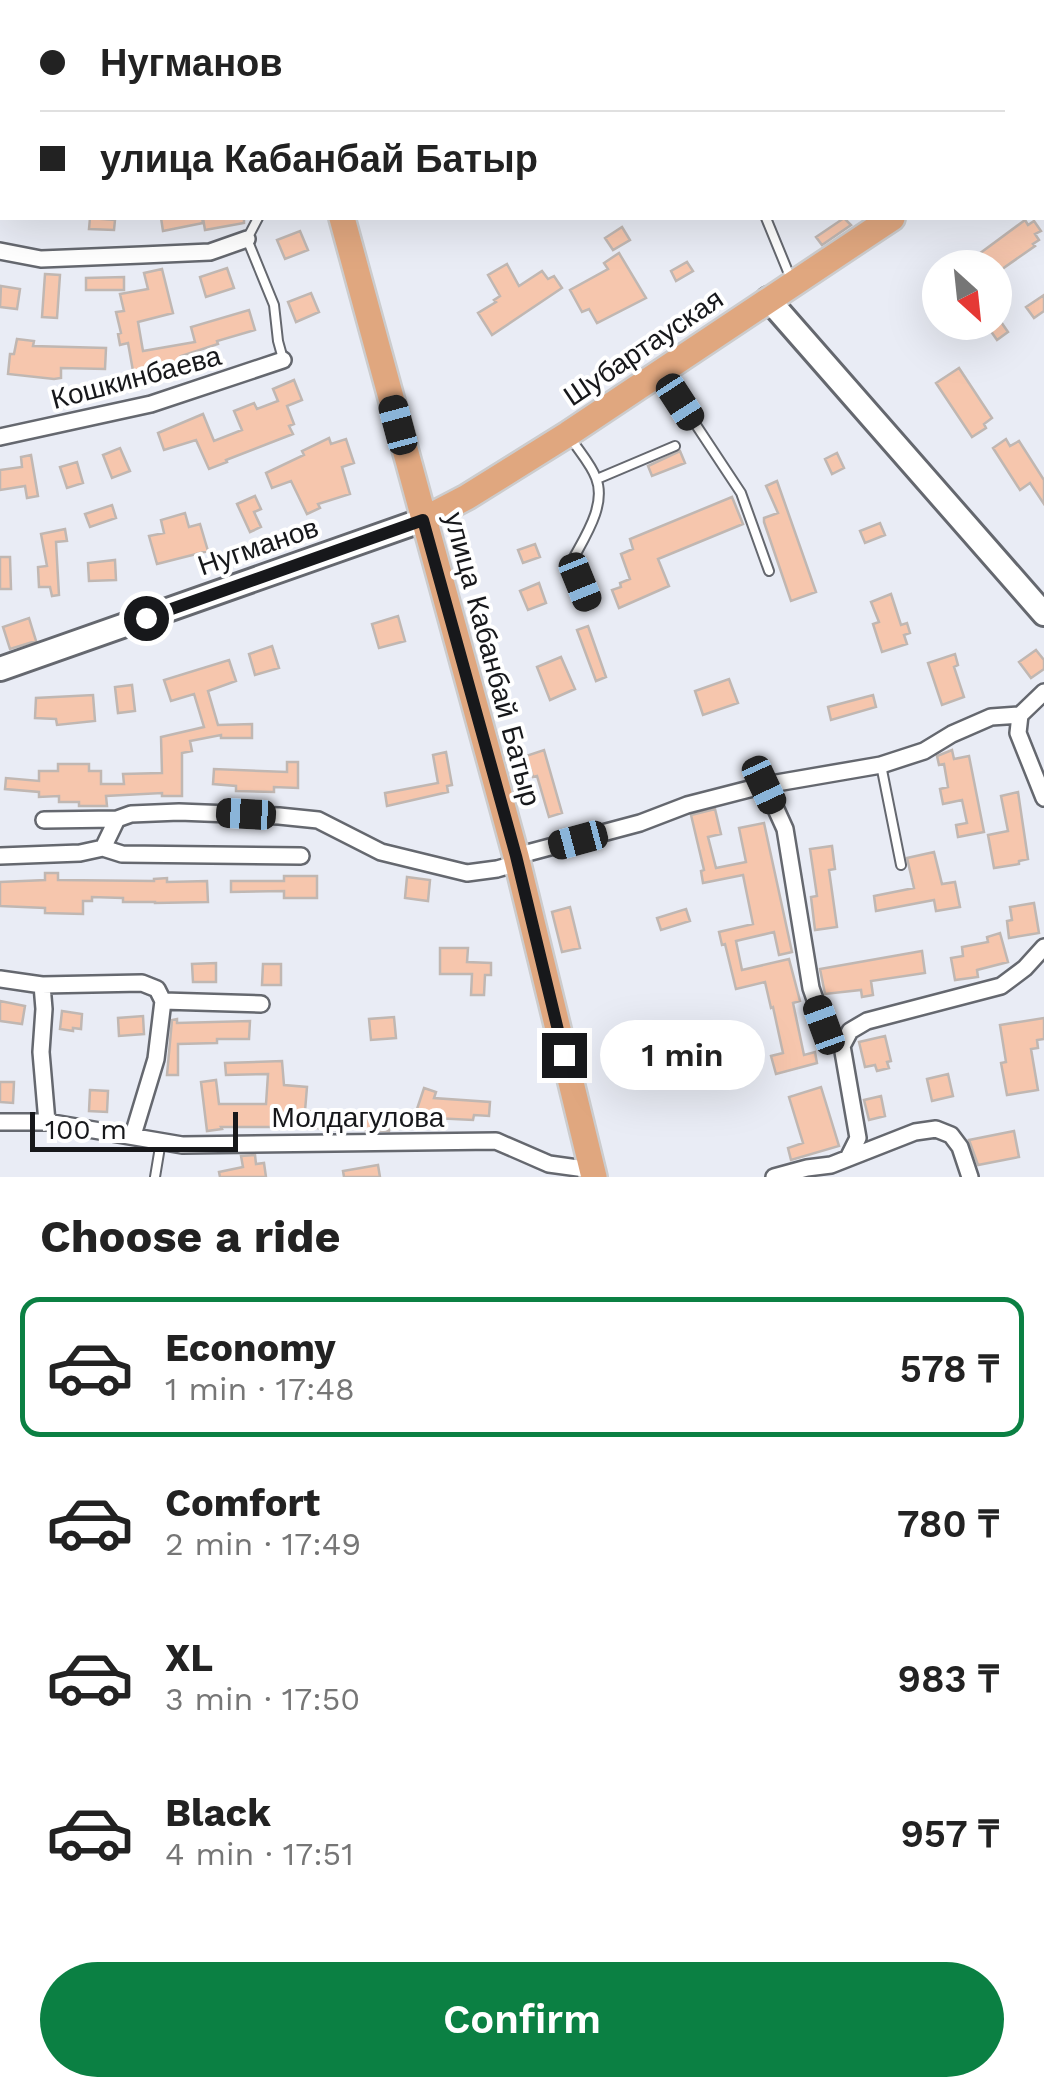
<!DOCTYPE html>
<html lang="en">
<head>
<meta charset="utf-8">
<style>
  body { margin:0; font-family:"Work Sans",sans-serif; background:#f6f6f6; color:#222; height:100vh; display:flex; flex-direction:column; font-size:38px; white-space:nowrap }
  * { box-sizing:border-box; margin:0 }
  p { font-size:32px; color:#767676 }
  .icon { flex:none; width:55px; height:55px; fill:none; stroke:currentColor; stroke-width:2; stroke-linecap:round; stroke-linejoin:round }
  .map { position:relative; height:1177px; overflow:hidden }
  .panel { display:flex; flex-direction:column; background:#fff; flex:1 }
  .panel>* { flex:none }
  .guide { position:absolute; left:0px; top:0px; width:1045px; height:220px; box-shadow:0 10px 40px #0002; display:grid; align-content:center; height:220px; padding:0 40px; background:#fff }
  .needle { width:65px; rotate:153deg }
  .tools { position:absolute; left:922px; top:250px; display:grid; gap:20px }
  .tools a { display:grid; place-items:center; width:90px; height:90px; border-radius:50%; background:#fff; box-shadow:0 10px 40px #0002; font-size:50px }
  .scale { position:absolute; left:30px; bottom:25px; width:208px; box-sizing:border-box; padding-left:10px; border:5px solid #17181b; border-top:0; font-size:28px; line-height:35px; white-space:nowrap; color:#17181b; -webkit-text-stroke:8px #fff; paint-order:stroke }
  .end { position:absolute; width:45px; height:45px; margin:-22px; border:12px solid #17181b; background:#fff; box-shadow:0 0 0 5px #fff }
  .from { border-radius:50% }
  .bubble { position:absolute; height:70px; border-radius:35px; background:#fff; box-shadow:0 10px 40px #0002; font-size:32px; font-weight:600; line-height:70px; text-align:center }
  .car { position:absolute; width:30px; height:60px; margin:-30px -15px; border-radius:12px; box-shadow:0 0 8px 2px #0007; background:linear-gradient(#222 24%,#8ab4d8 0 40%,#222 0 76%,#8ab4d8 0 86%,#222 0) }
  .guide b { display:flex; align-items:center; gap:35px; height:95px; font-size:38px }
  .guide b+b { border-top:2px solid #e0e0e0 }
  .guide i { width:25px; height:25px; background:#222 }
  ul { padding:0; list-style:none }
  li { display:flex; align-items:center; gap:30px; height:140px; margin:0 20px 15px; padding:0 20px; border:5px solid transparent; border-radius:20px }
  li div { flex:1 }
  li b { display:block; font-size:38px }
  li em { font-style:normal; font-weight:600 }
  li.current { border-color:#0b8043 }
  li>.icon { width:90px; height:90px; stroke-width:1.5 }
  h2 { padding:0 40px; font-size:45px; line-height:120px }
  .primary-button { display:flex; gap:20px; margin-top:auto; padding:20px 40px }
  .primary-button a { flex:1; height:115px; border-radius:60px; background:#0b8043; color:#fff; font-size:40px; font-weight:600; line-height:115px; text-align:center }
  .map>svg:first-child { display:block }
  .building { fill:#f6c6ad; stroke:#c0b7b2; stroke-width:2.5 }
  .lines { fill:none; stroke-linecap:round; stroke-linejoin:round }
  .lane-casing { stroke:#65686f; stroke-width:12 }
  .street-casing { stroke:#65686f; stroke-width:20 }
  .secondary-casing { stroke:#65686f; stroke-width:28 }
  .primary-casing { stroke:#cccccd; stroke-width:30 }
  .lane { stroke:#fff; stroke-width:8 }
  .street { stroke:#fff; stroke-width:15 }
  .secondary { stroke:#fff; stroke-width:22 }
  .primary { stroke:#e0a77f; stroke-width:25 }
  .route { stroke:#17181b; stroke-width:12 }
  .labels { text-anchor:middle; stroke-width:8; stroke-linejoin:round; paint-order:stroke }
  .street-label { font-size:28px; fill:#17181b; stroke:#fff }
</style>
</head>
<body>
<div class="map">
<svg width="1044" height="1177" viewBox="0 0 1044 1177">
  <rect width="100%" height="100%" fill="#e9ecf5"/>
  <path class="building" d="M90,218L115,220L114,230L89,229Z
    M161,218H202L203,223L163,231Z
    M203,218H244V223L205,230Z
    M844,218L851,225L822,245L816,237Z
    M1025,220L1028,225L1034,221L1041,231L1035,234L1039,240L1033,244L1035,246L995,274V268H960Z
    M622,227L630,240L613,250L605,238Z
    M300,231L308,250L285,259L277,240Z
    M619,253L646,298L597,323L589,309L582,312L570,290L608,269L604,263Z
    M687,262L693,271L676,281L671,271Z
    M507,264L519,286L542,271L548,279L554,276L562,288L492,335L478,313L496,302L494,300L500,296L488,275Z
    M227,268L234,288L206,297L200,277Z
    M162,269L173,313L138,322L143,351L195,342L191,327L249,310L255,330L217,341L218,344L181,356L183,365L145,376L146,380L135,382L128,343L120,345L118,334L121,333L116,312L124,311L120,294L148,289L144,273Z
    M45,274L60,275L57,318L42,317Z
    M124,277V290H86V278Z
    M1,286L20,289L17,309L0,307Z
    M311,293L319,312L296,322L288,302Z
    M1044,295V311L1034,318L1026,307Z
    M999,319L1008,332L997,340L988,327Z
    M17,339L34,341L33,346L106,348L105,369L61,368V378L54,379L8,374L10,354H14Z
    M959,368L992,418L984,424L986,428L972,437L936,383Z
    M294,380L302,400L287,406L294,424L289,426L293,434L226,460L227,462L209,469L196,440L164,450L158,433L203,414L214,441L242,430L234,411L254,403L257,409L278,401L273,389Z
    M329,438L331,444L346,439L354,463L342,467L350,494L318,504L320,508L307,514L291,481L272,488L266,473L304,455L302,451Z
    M1006,439L1010,446L1019,441L1044,480V504L1030,483L1020,490L993,448Z
    M120,448L130,471L112,478L103,455Z
    M680,451L685,463L652,476L648,466Z
    M837,453L844,468L832,474L825,459Z
    M31,455L38,496L27,498L25,486L0,490V470L22,467L21,457Z
    M77,462L83,483L67,488L60,467Z
    M777,481L816,592L791,601L764,522V518L778,513L766,486Z
    M255,496L261,509L254,512L261,527L250,532L237,504Z
    M732,497L743,524L658,559L669,586L619,608L612,590L621,587L620,583L630,579L621,554L633,549L630,539Z
    M112,505L116,518L90,527L85,514Z
    M185,513L189,527L200,524L208,551L157,564L149,536L164,533L161,520Z
    M880,523L885,535L865,543L860,531Z
    M65,529L67,541L56,542L59,595L52,596L50,587H39L38,567L47,566L41,534Z
    M535,544L540,557L523,563L518,550Z
    M0,557H10L11,589H0Z
    M115,560L116,580L89,581L88,563Z
    M539,583L546,603L528,610L520,591Z
    M891,594L901,625L907,623L910,633L904,635L907,644L882,652L873,624L879,622L871,602Z
    M398,616L405,641L379,648L372,624Z
    M29,618L36,641L10,649L3,627Z
    M588,626L606,677L596,681L577,630Z
    M272,646L279,668L255,675L249,654Z
    M1036,650L1044,660V669L1031,678L1019,662Z
    M955,654L958,665L954,667L964,697L942,705L928,663Z
    M561,657L575,689L550,700L537,667Z
    M229,660L236,681L208,691L218,725L252,724V738H221V735L190,741L192,751L182,753V796H162V793L106,796L107,806H79V802H59V796L39,797V792L5,789L6,778L39,781V771H58V764H89V771H101V784H124L123,774L162,773L161,737L204,727L194,694L171,701L164,680Z
    M729,679L738,703L703,715L695,691Z
    M132,685L135,711L118,713L115,687Z
    M93,695L95,721L57,725L56,719L35,718L36,698Z
    M873,695L876,707L831,720L828,707Z
    M544,750L562,813L549,817L537,776L533,777L526,756Z
    M952,750L954,759L969,756L984,832L958,837L956,825L967,823L962,800L943,804L940,789L948,787L944,764L939,765L937,756Z
    M446,752L452,785L447,786L448,792L387,806L385,793L438,783L433,755Z
    M287,762H298V788L274,787V792L236,791V786L213,784L214,769L287,772Z
    M1018,792L1028,859L1019,861V864L994,868L988,835L1008,831L1001,796Z
    M715,809L721,834L708,837L716,868L746,862L739,828L764,823L792,952L779,955L774,932L736,941L742,970L789,959L800,1001L793,1003L804,1055L815,1052L817,1063L776,1074L771,1056L783,1053L773,1007L771,1008L765,982L736,989L725,944L722,945L719,932L753,924L743,875L703,883L701,871L704,870L691,815Z
    M832,846L835,869L829,870L837,927L815,930L811,897L817,896L810,849Z
    M934,852L942,884L955,882L960,907L936,911L934,900L876,911L874,896L914,888L907,858Z
    M45,873H58V880L154,881V879L167,878V882L207,881L208,902L155,903V902H123V898L92,897V901H83V914L45,913V908L0,906V882L45,880Z
    M284,876H317V898H284V891L231,892V881H284Z
    M407,877L430,880L428,901L405,898Z
    M1034,903L1039,933L1009,938L1007,921L1012,920L1010,907Z
    M570,907L580,948L562,952L552,912Z
    M686,909L690,921L661,930L657,918Z
    M1000,933L1008,962L977,970L978,977L955,980L951,958L963,956L962,947L988,942L987,937Z
    M440,948H468L467,962L491,963V975H485L484,995H471L472,974H440Z
    M922,951L925,973L871,981L873,995L862,997L861,990L825,994L820,969Z
    M216,963V982H193L192,964Z
    M263,964H281V985H262Z
    M0,1001L25,1006L22,1024L0,1021Z
    M62,1011L82,1014L81,1029L73,1028V1031L60,1029Z
    M143,1016L144,1034L119,1036L118,1018Z
    M394,1017L396,1038L371,1040L369,1019Z
    M1044,1018V1039L1037,1040L1038,1048L1031,1049L1038,1090L1007,1095L1001,1063L1006,1062L1000,1025Z
    M177,1019V1023L250,1021L249,1039H217V1043L178,1044V1075H167L172,1020Z
    M885,1036L891,1061L887,1062L889,1068L877,1071L875,1065L865,1067L859,1042Z
    M282,1061L284,1085L307,1087L305,1111L337,1113L335,1130L275,1123V1127H221L222,1129L207,1131L201,1082L216,1080L219,1104H266L268,1074L226,1075L225,1063Z
    M948,1074L953,1096L932,1101L927,1079Z
    M0,1082H14L13,1103L0,1102Z
    M821,1087L839,1146L791,1160L788,1148L803,1143L789,1097Z
    M424,1088L436,1092L434,1098L490,1102L489,1116L474,1115L473,1120L433,1118L416,1112Z
    M90,1090L108,1091L107,1112L89,1111Z
    M881,1096L885,1116L869,1120L864,1100Z
    M365,1119H390L389,1131L365,1130Z
    M1014,1131L1019,1157L978,1165L969,1140Z
    M255,1155L256,1164L264,1163L266,1177H220L219,1172L243,1167L241,1156Z
    M378,1165L380,1177H344L343,1171Z"/>
  <g class="lines">
    <defs>
      <path id="lane" d="M646,0L647,2
        M258,218L247,239L274,305L278,341L283,359
        M766,218L791,279
        M663,375L741,493L769,571
        M570,437C578,450 591,464 596,478C607,505 584,538 572,561L589,603
        M597,479L675,446
        M881,765L901,865
        M155,1177L161,1141"/>
      <path id="street" d="M0,251L41,259L142,255L210,252L247,239
        M0,437L151,404L283,360
        M1044,692L1020,715L1018,733L1044,798
        M765,785L785,829L811,988L824,1025L842,1046
        M44,820L117,819
        M103,848L117,819L131,814L179,812L279,816L318,820L381,852L467,873L497,869L518,863
        M0,856L80,853L103,848L122,854L301,856
        M516,856L640,823L687,805L765,785L881,765L924,751L952,734L991,717L1020,715
        M0,979L42,985L142,983L157,989L163,1001L261,1004
        M42,985L44,1009L41,1052L47,1122
        M0,1122H47L182,1145L496,1141L549,1164L592,1170
        M133,1135L156,1059L163,1001
        M848,1158L858,1138L842,1046L850,1031L867,1021L1001,986L1025,968L1044,947
        M774,1177L807,1168L831,1165L915,1132L936,1129L951,1135L960,1147L970,1177"/>
      <path id="secondary" d="M17,2L18,0
        M0,44L2,38
        M768,299L1044,614
        M0,669L423,520"/>
      <path id="primary" d="M283,0L284,2
        M1042,119L1044,118
        M342,218L516,856L594,1177
        M423,520L467,497L568,434L892,218"/>
    </defs>
    <use href="#lane" class="lane-casing"/>
    <use href="#street" class="street-casing"/>
    <use href="#secondary" class="secondary-casing"/>
    <use href="#primary" class="primary-casing"/>
    <use href="#lane" class="lane"/>
    <use href="#street" class="street"/>
    <use href="#secondary" class="secondary"/>
    <use href="#primary" class="primary"/>
  </g>
  <g class="lines">
    <path class="route" d="M146,618L423,520L516,856L564,1055"/>
  </g>
  <g class="labels">
    <g class="street-label">
      <text transform="translate(643 347) rotate(-34)" y="10">Шубартауская</text>
      <text transform="translate(136 377) rotate(-15)" y="10">Кошкинбаева</text>
      <text transform="translate(258 546) rotate(-19)" y="10">Нугманов</text>
      <text transform="translate(493 659) rotate(75)" y="10">улица Кабанбай Батыр</text>
      <text x="358" y="1127">Молдагулова</text>
    </g>
  </g>
</svg>
<div class="tools">
<a><svg class="needle" viewBox="-14 -14 28 28"><path d="M0-13l5 13h-10z" fill="#e53935"/><path d="M0 13l5-13h-10z" fill="#767676"/></svg></a>
</div>
<div class="scale">100 m</div>
<i class="end from" style="left:146px;top:618px"></i>
<i class="end" style="left:564px;top:1055px"></i>
<div class="bubble" style="left:600px;top:1020px;width:165px">1 min</div>
<i class="car" style="left:680px;top:402px;rotate:147deg"></i>
<i class="car" style="left:398px;top:425px;rotate:345deg"></i>
<i class="car" style="left:580px;top:582px;rotate:158deg"></i>
<i class="car" style="left:764px;top:785px;rotate:155deg"></i>
<i class="car" style="left:246px;top:814px;rotate:273deg"></i>
<i class="car" style="left:578px;top:840px;rotate:255deg"></i>
<i class="car" style="left:824px;top:1025px;rotate:340deg"></i>
<div class="guide">
<b><i class="from"></i>Нугманов</b>
<b><i></i>улица Кабанбай Батыр</b>
</div>
</div>
<section class="panel">
<h2>Choose a ride</h2>
<ul>
<li class="current"><svg class="icon" aria-label="car" viewBox="0 0 24 24"><path d="M5 17H2v-5l4-1 3-4h7l3 4 3 1v5h-3M9 17h6M6 11h13"/><circle cx="7" cy="17" r="2"/><circle cx="17" cy="17" r="2"/></svg><div><b>Economy</b><p>1 min · 17:48</p></div><em>578 ₸</em></li>
<li><svg class="icon" aria-label="car" viewBox="0 0 24 24"><path d="M5 17H2v-5l4-1 3-4h7l3 4 3 1v5h-3M9 17h6M6 11h13"/><circle cx="7" cy="17" r="2"/><circle cx="17" cy="17" r="2"/></svg><div><b>Comfort</b><p>2 min · 17:49</p></div><em>780 ₸</em></li>
<li><svg class="icon" aria-label="car" viewBox="0 0 24 24"><path d="M5 17H2v-5l4-1 3-4h7l3 4 3 1v5h-3M9 17h6M6 11h13"/><circle cx="7" cy="17" r="2"/><circle cx="17" cy="17" r="2"/></svg><div><b>XL</b><p>3 min · 17:50</p></div><em>983 ₸</em></li>
<li><svg class="icon" aria-label="car" viewBox="0 0 24 24"><path d="M5 17H2v-5l4-1 3-4h7l3 4 3 1v5h-3M9 17h6M6 11h13"/><circle cx="7" cy="17" r="2"/><circle cx="17" cy="17" r="2"/></svg><div><b>Black</b><p>4 min · 17:51</p></div><em>957 ₸</em></li>
</ul>
<div class="primary-button"><a>Confirm</a></div>
</section>
</body>
</html>
